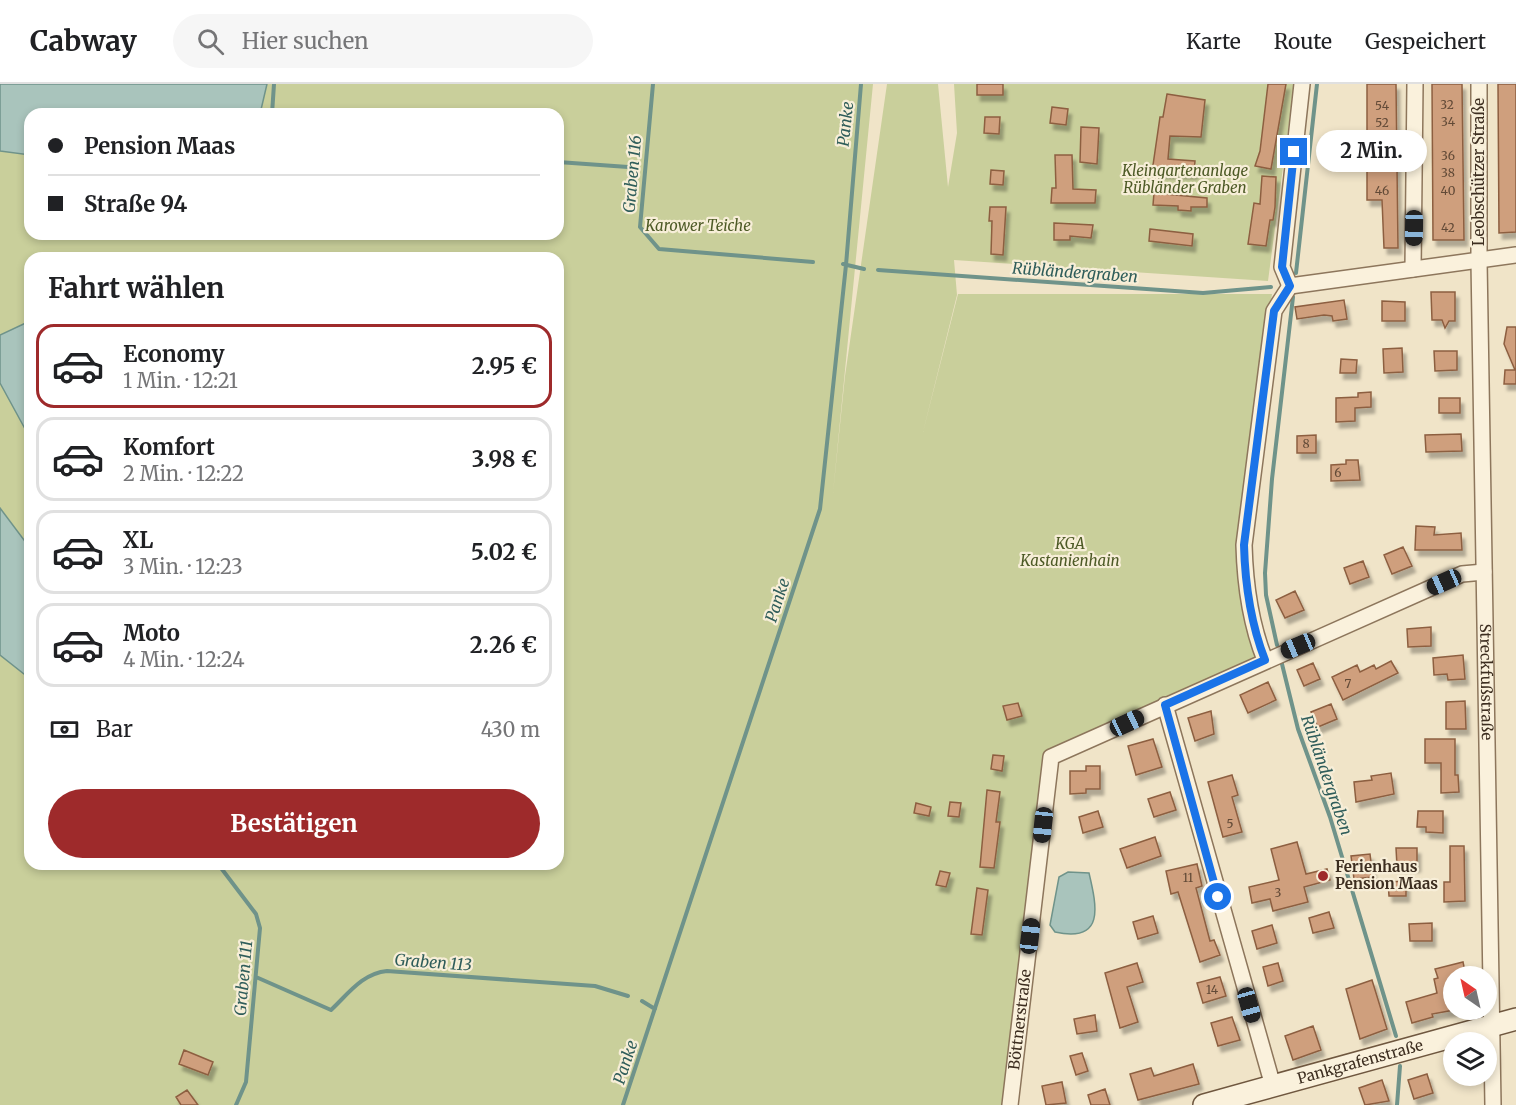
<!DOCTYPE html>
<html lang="de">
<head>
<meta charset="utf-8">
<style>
  body { margin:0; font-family:Merriweather,serif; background:#f6f6f6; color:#202124; height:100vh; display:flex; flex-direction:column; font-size:22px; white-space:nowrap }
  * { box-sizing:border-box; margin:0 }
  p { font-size:20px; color:#757577 }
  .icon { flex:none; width:33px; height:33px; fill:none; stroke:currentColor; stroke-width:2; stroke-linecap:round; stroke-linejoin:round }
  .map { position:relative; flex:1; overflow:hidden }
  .details { position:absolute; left:24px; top:168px; width:540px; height:618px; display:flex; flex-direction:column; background:#fff; border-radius:18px; box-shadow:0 3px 9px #0003 }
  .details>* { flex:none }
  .guide { position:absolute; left:24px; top:24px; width:540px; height:132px; border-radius:18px; box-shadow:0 3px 9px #0003; display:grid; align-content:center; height:132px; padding:0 24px; background:#fff }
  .needle { width:39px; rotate:326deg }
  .controls { position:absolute; left:1443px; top:882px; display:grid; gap:12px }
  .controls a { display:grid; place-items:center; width:54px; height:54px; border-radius:50%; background:#fff; box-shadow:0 3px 9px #0003; font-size:30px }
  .end { position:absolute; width:27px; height:27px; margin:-14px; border:8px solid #1a73e8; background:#fff; box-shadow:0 0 0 3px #fff }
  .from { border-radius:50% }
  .bubble { position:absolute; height:42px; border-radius:21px; background:#fff; box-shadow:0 3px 9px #0003; font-size:20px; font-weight:700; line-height:42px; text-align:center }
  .car { position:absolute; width:18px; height:36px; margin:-18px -9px; border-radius:8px; box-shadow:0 0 4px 2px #0007; background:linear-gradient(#222 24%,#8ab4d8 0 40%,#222 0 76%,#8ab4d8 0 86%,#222 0) }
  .guide b { display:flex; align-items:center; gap:21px; height:57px; font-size:22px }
  .guide b+b { border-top:2px solid #e0e0e0 }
  .guide i { width:15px; height:15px; background:#202124 }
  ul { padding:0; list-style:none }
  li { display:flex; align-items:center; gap:18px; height:84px; margin:0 12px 9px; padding:0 12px; border:3px solid #e0e0e0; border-radius:18px }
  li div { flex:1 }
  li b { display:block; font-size:22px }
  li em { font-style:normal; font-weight:700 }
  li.on { border-color:#9e2a2b }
  li>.icon { width:54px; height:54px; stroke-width:1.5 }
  h2 { padding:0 24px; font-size:27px; line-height:72px }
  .pay { display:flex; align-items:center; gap:15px; height:66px; padding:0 24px; font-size:22px }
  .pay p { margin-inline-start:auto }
  .button { display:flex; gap:12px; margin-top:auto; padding:12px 24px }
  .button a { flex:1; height:69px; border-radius:36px; background:#9e2a2b; color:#fff; font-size:24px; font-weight:700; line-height:69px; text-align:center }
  header { display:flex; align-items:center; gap:36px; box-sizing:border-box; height:84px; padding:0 30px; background:#fff; border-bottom:2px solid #e0e0e0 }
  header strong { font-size:28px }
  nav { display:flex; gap:33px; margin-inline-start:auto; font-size:21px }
  .search { width:420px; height:54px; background:#f6f6f6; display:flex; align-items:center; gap:15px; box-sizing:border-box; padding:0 21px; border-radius:33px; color:#757577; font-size:22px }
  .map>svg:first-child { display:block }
  .green { fill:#c9cf9b; fill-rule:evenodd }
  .water { fill:#a9c4bc; stroke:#6f938a; stroke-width:1.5 }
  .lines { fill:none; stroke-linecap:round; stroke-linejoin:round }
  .stream { stroke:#6f938a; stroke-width:4 }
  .building { fill:#cf9f7d; stroke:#8d5f41; stroke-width:1.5; filter:url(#shadow) }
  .street-casing { stroke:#8d765c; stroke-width:18 }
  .secondary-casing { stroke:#6f573f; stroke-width:24 }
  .street { stroke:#faf1dc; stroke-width:15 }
  .secondary { stroke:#faf1dc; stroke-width:21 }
  .route { stroke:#1a73e8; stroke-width:8 }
  .poi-dot { fill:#9e2a2b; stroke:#f7eed8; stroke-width:2 }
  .labels { text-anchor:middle; stroke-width:4.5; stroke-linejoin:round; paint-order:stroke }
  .number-label { font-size:12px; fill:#624a37 }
  .park-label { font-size:15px; font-style:italic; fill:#4d5a26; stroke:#f7eed8 }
  .street-label { font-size:15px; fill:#3d2e20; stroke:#f7eed8 }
  .poi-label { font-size:15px; font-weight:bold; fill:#3d2e20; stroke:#f7eed8; text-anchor:start }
  .water-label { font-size:16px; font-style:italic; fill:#2f5d5a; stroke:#f7eed8 }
</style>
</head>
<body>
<header>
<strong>Cabway</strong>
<div class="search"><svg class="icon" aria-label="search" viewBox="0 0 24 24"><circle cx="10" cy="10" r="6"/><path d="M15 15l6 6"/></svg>Hier suchen</div>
<nav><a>Karte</a><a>Route</a><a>Gespeichert</a></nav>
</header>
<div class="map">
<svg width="1516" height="1021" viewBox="0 0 1516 1021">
  <defs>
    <filter id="shadow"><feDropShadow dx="3.5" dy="6" stdDeviation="1.5" flood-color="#0004"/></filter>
  </defs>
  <rect width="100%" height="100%" fill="#f0e4c8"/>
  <path class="green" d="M0,0H873L833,409L845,292L887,0H938L948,103L957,49L954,0H1294L1268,197L954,176L957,211L923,348L958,210H1272L1239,439L1257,574L1045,668L1002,1021H0ZM30,30H558V150H30ZM30,174H558V780H30Z"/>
  <path class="water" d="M0,0H267L260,30H30V71L0,67Z
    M30,237V354L0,299V251Z
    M0,424L30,464V589L24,590L0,571Z
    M1068,788L1089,789C1097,823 1105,859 1055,848L1050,841L1059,793Z"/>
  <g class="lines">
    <path class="stream" d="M653,0L640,143L659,165L813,178
      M272,30L274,0
      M558,78L628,83
      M843,180L864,185
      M878,186L1203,209L1271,203
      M1296,189L1317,0
      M1277,561L1266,511L1265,489L1272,395L1293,213
      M1281,576L1298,645L1330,733L1396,952
      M218,780L256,830L260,844L246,998L236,1021
      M256,893L331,926C348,910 363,889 387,887L595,902L628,912
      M642,917L655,925
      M623,1021L820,425L846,181L861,0
      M1397,1021L1400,982"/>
  </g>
  <path class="building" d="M977,0H1003V11H977Z
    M1268,0H1286L1271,85L1255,82L1260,67Z
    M1367,0H1396L1398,164H1384L1382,116H1367Z
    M1432,0H1462L1464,156H1433Z
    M1498,0H1516V148L1499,149Z
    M1167,10L1205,16L1201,53L1170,52L1168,75L1195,77L1194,89L1152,88L1160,33H1163Z
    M1052,23L1068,25L1066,41L1050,39Z
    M985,33H1000L999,50L984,49Z
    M1081,43L1099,44L1097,80L1080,78Z
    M1055,71H1072L1073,105L1096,106L1095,119H1051L1052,104H1056Z
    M991,86L1004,87L1003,101L990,100Z
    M1262,92L1276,93L1275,123L1273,136H1270L1266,162L1248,160L1254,119L1260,120Z
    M1154,109L1207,114V123H1191V127L1178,126V122L1153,121Z
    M990,123H1006L1003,171L991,170L992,137H989Z
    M1054,139L1093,141L1091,154L1070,152V156H1054Z
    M1150,145L1193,150L1192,162L1149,157Z
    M1431,208H1455V237H1449L1445,244L1442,236H1432Z
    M1344,216L1347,235L1333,237L1332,232L1324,231L1297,235L1295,223Z
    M1382,217L1405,218V237H1382Z
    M1507,243H1516V300H1504L1505,286H1515L1504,260Z
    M1402,264L1403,288L1384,289L1383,265Z
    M1434,267H1457V286L1435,287Z
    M1341,275L1357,276L1356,289H1340Z
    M1371,308V323L1355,324V337L1336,338V314L1358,313V309Z
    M1439,314H1460V329H1439Z
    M1461,350L1462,367L1426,368L1425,351Z
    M1316,351V369H1297V352Z
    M1346,376H1358L1360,396L1331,397V381L1346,380Z
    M1416,442L1435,443L1434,451L1461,449L1462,466H1415Z
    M1403,463L1412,482L1392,490L1384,471Z
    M1363,477L1369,493L1350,500L1344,484Z
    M1295,507L1304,526L1285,534L1276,516Z
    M1431,543V562L1408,563L1407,545Z
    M1463,571L1465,595L1448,596L1447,590L1434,591L1433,574Z
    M1391,577L1398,589L1343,616L1332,593L1357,581L1360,588L1374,581L1376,585Z
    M1313,579L1320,595L1304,602L1297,586Z
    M1268,598L1276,616L1248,629L1240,611Z
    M1465,617L1466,645H1446V618Z
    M1018,619L1022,632L1007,636L1003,622Z
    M1331,620L1337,635L1318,643L1311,628Z
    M1211,627L1214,650L1195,657L1188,634Z
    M1153,655L1162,683L1136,691L1128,662Z
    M1425,655H1455V691H1458L1459,708L1441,709V679H1425Z
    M993,671L1004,672L1002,687L991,685Z
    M1086,682H1100V705H1086V709L1070,710V687H1086Z
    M1391,689L1394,710L1356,718L1354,698L1372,696L1371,692Z
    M1232,691L1238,711L1232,713L1242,748L1223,753L1208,698Z
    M987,706L1000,708L996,738H1000L994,784L980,783Z
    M1170,708L1176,726L1154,733L1148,715Z
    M950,718L961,719L959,733L948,732Z
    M916,719L931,723L929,732L914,729Z
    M1098,727L1103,743L1083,749L1079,733Z
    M1418,727H1443V749L1426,748V743H1417Z
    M1155,753L1161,772L1127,784L1120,765Z
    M1297,758L1306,790L1327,785L1330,796L1304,803L1308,818L1273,827L1270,815L1252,819L1249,803L1279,796L1271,765Z
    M1450,762H1464L1465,817L1444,818V798H1450Z
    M1396,764H1417V782H1397Z
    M1370,770L1373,793L1354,795L1351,772Z
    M1197,780L1202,802L1196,804L1210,857L1214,856L1220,871L1200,878L1178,808L1171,810L1166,787Z
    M940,787L950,789L946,803L936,801Z
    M1406,797V812H1389L1388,798Z
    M977,804L988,806L982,851L971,850Z
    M1329,828L1334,844L1313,849L1309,834Z
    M1153,832L1158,849L1138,855L1133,838Z
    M1432,839V857H1410L1409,840Z
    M1272,841L1277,859L1257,865L1252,847Z
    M1463,878L1466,892H1454V926L1432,930L1433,933L1412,939L1406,918L1437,909L1434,895L1438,894L1435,885Z
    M1137,879L1143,898L1127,903L1138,938L1120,944L1105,889Z
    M1278,879L1283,897L1268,902L1263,883Z
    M1220,893L1226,912L1203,919L1197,899Z
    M1372,896L1387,945L1360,955L1346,905Z
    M1095,931L1097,947L1077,950L1074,935Z
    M1232,933L1240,956L1218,962L1211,939Z
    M1313,942L1321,966L1293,976L1285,952Z
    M184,966L213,978L208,991L179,980Z
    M1082,969L1088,987L1076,991L1070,972Z
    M1193,980L1199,1000L1138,1016L1130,990L1151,984L1154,992Z
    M1427,990L1433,1009L1414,1015L1408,996Z
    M1382,996L1389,1017L1365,1021L1359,1004Z
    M1062,998L1066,1019L1046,1021L1042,1002Z
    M1105,1005L1110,1021H1091L1088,1011Z
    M187,1006L198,1021H181L176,1013Z"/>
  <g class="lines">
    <defs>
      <g id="street">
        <path id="s1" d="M1479,0V177L1493,1021"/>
        <path d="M1413,185L1415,0"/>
        <path d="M1290,202L1516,171"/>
        <path d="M1290,202L1282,183L1302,0"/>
        <path d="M1265,576C1251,541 1245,499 1244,461L1274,227L1290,202"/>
        <path d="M1165,621L1273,1002"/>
        <path id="s2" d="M1010,1021L1051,673L1462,490L1484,488"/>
      </g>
      <g id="secondary">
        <path id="s3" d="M1204,1021L1516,935"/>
      </g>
    </defs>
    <use href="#street" class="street-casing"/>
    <use href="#secondary" class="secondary-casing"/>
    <use href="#street" class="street"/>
    <use href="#secondary" class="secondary"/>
  </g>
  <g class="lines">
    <path class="route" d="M1218,813L1165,621L1265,576C1251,540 1245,499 1244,461L1274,227L1290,202L1282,183L1294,68"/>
  </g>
  <circle class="poi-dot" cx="1323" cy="792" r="6"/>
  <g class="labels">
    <g class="number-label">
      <text x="1447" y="25">32</text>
      <text x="1382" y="26">54</text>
      <text x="1448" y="42">34</text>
      <text x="1382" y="43">52</text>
      <text x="1448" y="76">36</text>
      <text x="1448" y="93">38</text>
      <text x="1382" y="111">46</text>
      <text x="1448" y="111">40</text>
      <text x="1448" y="148">42</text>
      <text x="1306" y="364">8</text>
      <text x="1338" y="393">6</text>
      <text x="1348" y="604">7</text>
      <text x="1230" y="744">5</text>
      <text x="1188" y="798">11</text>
      <text x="1278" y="813">3</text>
      <text x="1212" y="910">14</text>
    </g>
    <g class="park-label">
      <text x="1185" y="92">Kleingartenanlage<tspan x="1185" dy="17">Rübländer Graben</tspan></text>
      <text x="698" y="147">Karower Teiche</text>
      <text x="1070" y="465">KGA<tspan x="1070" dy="17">Kastanienhain</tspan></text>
    </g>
    <g class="street-label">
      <text transform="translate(1479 88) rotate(-90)" y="5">Leobschützer Straße</text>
      <text dy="5" stroke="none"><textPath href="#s1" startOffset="598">Streckfußstraße</textPath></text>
      <text dy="5" stroke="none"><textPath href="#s2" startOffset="86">Böttnerstraße</textPath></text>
      <text dy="5" stroke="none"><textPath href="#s3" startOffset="162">Pankgrafenstraße</textPath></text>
    </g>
    <g class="poi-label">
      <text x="1335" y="788">Ferienhaus<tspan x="1335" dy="17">Pension Maas</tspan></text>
    </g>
    <g class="water-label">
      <text transform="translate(845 40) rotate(-84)" y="6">Panke</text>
      <text transform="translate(632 90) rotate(-85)" y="6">Graben 116</text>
      <text transform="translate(1075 188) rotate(4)" y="6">Rübländergraben</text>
      <text transform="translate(777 516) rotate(-72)" y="6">Panke</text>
      <text transform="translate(1327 691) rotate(71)" y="6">Rübländergraben</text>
      <text transform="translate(433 878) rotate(4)" y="6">Graben 113</text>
      <text transform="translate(243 894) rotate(-85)" y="6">Graben 111</text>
      <text transform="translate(625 978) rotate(-72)" y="6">Panke</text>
    </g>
  </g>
</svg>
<div class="controls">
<a><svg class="needle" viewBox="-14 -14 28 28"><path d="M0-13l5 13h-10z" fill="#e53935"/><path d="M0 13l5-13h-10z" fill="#757577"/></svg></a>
<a><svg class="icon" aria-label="layers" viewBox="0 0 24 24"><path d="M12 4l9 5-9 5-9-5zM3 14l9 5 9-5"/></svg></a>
</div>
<i class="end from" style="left:1218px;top:813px"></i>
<i class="end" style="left:1294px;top:68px"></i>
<div class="bubble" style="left:1316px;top:46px;width:111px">2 Min.</div>
<i class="car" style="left:1414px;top:144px;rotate:181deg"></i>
<i class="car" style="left:1444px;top:498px;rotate:246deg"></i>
<i class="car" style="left:1298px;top:562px;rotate:247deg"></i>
<i class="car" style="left:1127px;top:639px;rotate:65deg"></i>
<i class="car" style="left:1043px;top:741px;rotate:186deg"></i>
<i class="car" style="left:1030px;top:852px;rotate:7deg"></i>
<i class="car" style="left:1249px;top:921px;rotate:164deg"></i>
<div class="guide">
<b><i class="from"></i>Pension Maas</b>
<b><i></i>Straße 94</b>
</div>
<section class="details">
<h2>Fahrt wählen</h2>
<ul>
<li class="on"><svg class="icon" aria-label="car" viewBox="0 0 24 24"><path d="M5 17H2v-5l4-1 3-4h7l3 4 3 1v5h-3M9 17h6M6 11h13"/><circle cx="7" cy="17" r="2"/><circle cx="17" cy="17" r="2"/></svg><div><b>Economy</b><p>1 Min. · 12:21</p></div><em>2.95 €</em></li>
<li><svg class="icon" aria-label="car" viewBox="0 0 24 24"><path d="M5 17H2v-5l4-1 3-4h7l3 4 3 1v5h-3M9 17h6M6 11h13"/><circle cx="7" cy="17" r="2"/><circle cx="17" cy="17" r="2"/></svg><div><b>Komfort</b><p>2 Min. · 12:22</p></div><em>3.98 €</em></li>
<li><svg class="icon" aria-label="car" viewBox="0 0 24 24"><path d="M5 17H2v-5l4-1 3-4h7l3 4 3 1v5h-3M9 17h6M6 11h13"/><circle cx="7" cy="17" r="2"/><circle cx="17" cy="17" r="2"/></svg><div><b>XL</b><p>3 Min. · 12:23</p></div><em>5.02 €</em></li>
<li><svg class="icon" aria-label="car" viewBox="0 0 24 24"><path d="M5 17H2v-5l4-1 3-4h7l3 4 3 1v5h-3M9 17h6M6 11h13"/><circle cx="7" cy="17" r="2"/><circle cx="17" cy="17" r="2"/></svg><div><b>Moto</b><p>4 Min. · 12:24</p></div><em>2.26 €</em></li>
</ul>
<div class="pay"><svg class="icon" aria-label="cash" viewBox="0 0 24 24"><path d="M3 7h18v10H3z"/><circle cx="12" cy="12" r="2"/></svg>Bar<p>430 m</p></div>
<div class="button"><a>Bestätigen</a></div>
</section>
</div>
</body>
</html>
